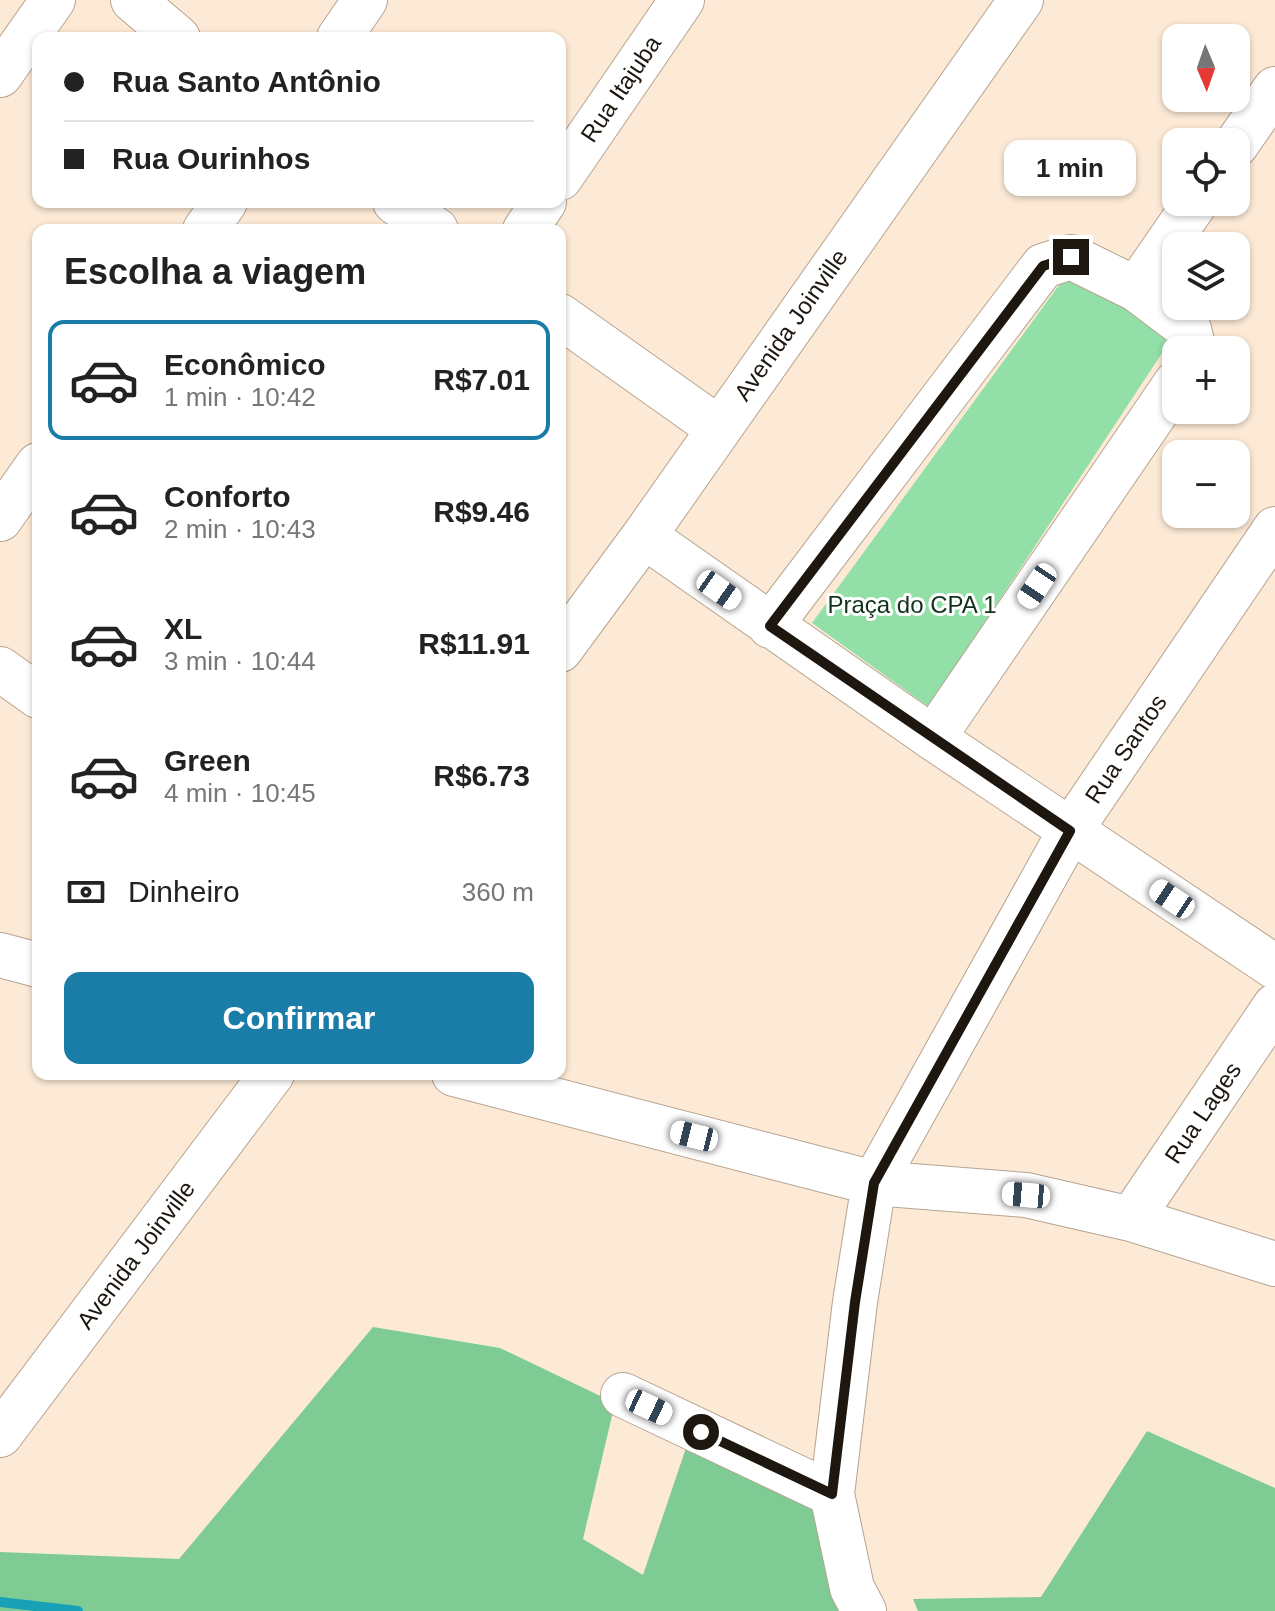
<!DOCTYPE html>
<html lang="pt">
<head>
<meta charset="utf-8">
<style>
  body { margin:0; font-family:Arial,sans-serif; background:#f6f6f6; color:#222; height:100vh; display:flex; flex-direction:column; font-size:30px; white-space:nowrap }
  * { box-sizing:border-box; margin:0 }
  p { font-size:26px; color:#767676 }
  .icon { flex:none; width:44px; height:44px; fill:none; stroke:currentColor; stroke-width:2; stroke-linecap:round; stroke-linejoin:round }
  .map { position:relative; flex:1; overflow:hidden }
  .drawer { position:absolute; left:32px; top:224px; width:534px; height:856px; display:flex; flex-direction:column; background:#fff; border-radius:16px; box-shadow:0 2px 6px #0004 }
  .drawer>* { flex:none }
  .banner { position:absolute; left:32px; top:32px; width:534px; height:176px; border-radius:16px; box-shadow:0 2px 6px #0004; display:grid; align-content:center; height:176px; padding:0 32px; background:#fff }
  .needle { width:52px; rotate:178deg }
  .tools { position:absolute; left:1162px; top:24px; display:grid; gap:16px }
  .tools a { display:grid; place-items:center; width:88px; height:88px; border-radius:16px; background:#fff; box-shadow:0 2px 6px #0004; font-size:40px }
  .end { position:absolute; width:36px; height:36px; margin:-18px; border:10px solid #1d170f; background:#fff; box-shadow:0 0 0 4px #fff }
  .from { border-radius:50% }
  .bubble { position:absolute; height:56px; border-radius:16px; background:#fff; box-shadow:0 2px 6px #0004; font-size:26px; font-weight:700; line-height:56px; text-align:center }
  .car { position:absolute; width:24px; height:48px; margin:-24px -12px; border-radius:10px; box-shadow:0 0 6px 2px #0007; background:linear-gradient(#fff 24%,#345 0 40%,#fff 0 76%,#345 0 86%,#fff 0) }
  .banner b { display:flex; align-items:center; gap:28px; height:76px; font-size:30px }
  .banner b+b { border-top:2px solid #e0e0e0 }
  .banner i { width:20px; height:20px; background:#222 }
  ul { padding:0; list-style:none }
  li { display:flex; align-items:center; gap:24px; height:120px; margin:0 16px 12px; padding:0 16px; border:4px solid transparent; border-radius:16px }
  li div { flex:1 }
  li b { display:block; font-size:30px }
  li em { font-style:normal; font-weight:700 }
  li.selected { border-color:#197da8 }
  li>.icon { width:72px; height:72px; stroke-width:1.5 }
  h2 { padding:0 32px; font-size:36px; line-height:96px }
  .pay { display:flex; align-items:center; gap:20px; height:88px; padding:0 32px; font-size:30px }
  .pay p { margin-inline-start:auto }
  .primary-button { display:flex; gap:16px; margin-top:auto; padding:16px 32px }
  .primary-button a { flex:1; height:92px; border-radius:16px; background:#197da8; color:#fff; font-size:32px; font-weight:700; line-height:92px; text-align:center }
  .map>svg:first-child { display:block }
  .green { fill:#93dfa8 }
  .forest { fill:#7ecb94 }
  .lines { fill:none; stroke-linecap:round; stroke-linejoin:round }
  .stream { stroke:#17a0b6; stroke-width:10 }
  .minor-casing { stroke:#b6a491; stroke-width:46 }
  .minor { stroke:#fff; stroke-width:44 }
  .route { stroke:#1d170f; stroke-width:10 }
  .labels { text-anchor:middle; stroke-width:6; stroke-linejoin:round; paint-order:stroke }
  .street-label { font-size:24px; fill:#1d170f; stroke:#fff }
  .park-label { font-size:24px; fill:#11321c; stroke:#fff }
</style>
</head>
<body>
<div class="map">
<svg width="1275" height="1611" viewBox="0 0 1275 1611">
  <rect width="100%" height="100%" fill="#fdead6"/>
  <path class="green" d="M1070,270L1170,341L929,707L812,623Z"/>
  <path class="forest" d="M373,1327L500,1348L615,1403L583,1539L643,1575L688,1442L821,1502L845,1611H0V1552L179,1559Z
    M1147,1431L1275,1488V1611H918L913,1599L1041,1597Z"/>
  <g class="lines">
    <path class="stream" d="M0,1602L78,1611"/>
    <defs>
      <path id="minor" d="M133,0L178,38
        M339,38L365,0
        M0,75L53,0
        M1236,145L1275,89
        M560,178L682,0
        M395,202L436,230
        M205,230L225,202
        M525,230L544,202
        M1136,289L1196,202
        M560,316L718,428
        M0,519L38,465
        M644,536L933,738L1275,967
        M770,626L1043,266L1071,257L1136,289L1189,329L1194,350
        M560,650L644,536L1021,0
        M0,669L38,696
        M933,738L1176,383
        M0,955L38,965
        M454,1074L874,1183L1026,1195L1131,1219L1275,1264
        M1131,1219L1275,1006
        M623,1395L832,1494
        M0,1435L272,1074
        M864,1611L852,1588L832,1494L855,1302L874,1183L1070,831L1275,529"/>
    </defs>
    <use href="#minor" class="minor-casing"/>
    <use href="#minor" class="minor"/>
  </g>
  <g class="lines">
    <path class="route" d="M701,1432L832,1494L855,1302L874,1183L1070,831L770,626L1043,266L1071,257"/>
  </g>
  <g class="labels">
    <g class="street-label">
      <text transform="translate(621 89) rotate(-56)" y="8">Rua Itajuba</text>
      <text transform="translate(791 325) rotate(-55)" y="8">Avenida Joinville</text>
      <text transform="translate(1126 749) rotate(-56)" y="8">Rua Santos</text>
      <text transform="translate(1203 1113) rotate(-56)" y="8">Rua Lages</text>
      <text transform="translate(136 1255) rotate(-53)" y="8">Avenida Joinville</text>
    </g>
    <g class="park-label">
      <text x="912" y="613">Praça do CPA 1</text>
    </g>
  </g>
</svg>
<div class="tools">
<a><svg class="needle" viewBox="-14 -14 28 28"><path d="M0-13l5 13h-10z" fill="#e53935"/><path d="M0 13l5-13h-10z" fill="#767676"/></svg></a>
<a><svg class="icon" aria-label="locate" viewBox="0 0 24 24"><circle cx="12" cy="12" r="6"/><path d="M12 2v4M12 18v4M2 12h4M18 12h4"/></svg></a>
<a><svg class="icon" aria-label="layers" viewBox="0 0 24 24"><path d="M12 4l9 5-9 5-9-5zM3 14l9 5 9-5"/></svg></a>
<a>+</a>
<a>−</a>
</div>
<i class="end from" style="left:701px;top:1432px"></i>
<i class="end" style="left:1071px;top:257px"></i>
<div class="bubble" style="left:1004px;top:140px;width:132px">1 min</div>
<i class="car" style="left:1037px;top:586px;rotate:214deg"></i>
<i class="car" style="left:719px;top:590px;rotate:125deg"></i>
<i class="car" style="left:1172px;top:899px;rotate:304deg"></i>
<i class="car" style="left:694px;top:1136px;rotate:284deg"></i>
<i class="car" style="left:1026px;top:1195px;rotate:275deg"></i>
<i class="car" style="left:649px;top:1407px;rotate:115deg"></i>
<div class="banner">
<b><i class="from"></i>Rua Santo Antônio</b>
<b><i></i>Rua Ourinhos</b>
</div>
<section class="drawer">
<h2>Escolha a viagem</h2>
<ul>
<li class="selected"><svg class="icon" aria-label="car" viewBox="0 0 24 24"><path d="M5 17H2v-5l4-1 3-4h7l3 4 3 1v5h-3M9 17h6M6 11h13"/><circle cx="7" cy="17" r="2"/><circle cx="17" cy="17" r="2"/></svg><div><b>Econômico</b><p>1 min · 10:42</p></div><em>R$7.01</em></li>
<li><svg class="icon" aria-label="car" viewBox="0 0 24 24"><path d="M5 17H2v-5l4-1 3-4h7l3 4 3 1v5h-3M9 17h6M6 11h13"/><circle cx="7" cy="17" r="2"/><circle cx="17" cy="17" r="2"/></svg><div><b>Conforto</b><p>2 min · 10:43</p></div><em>R$9.46</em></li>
<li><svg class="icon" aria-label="car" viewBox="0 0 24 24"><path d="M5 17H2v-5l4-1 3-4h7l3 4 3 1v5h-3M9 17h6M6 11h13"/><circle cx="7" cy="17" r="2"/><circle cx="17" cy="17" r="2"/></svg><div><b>XL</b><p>3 min · 10:44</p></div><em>R$11.91</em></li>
<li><svg class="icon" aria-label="car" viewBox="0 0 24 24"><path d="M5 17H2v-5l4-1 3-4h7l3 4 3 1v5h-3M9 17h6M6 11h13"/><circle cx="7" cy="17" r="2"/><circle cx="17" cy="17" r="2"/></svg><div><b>Green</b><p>4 min · 10:45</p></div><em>R$6.73</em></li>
</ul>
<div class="pay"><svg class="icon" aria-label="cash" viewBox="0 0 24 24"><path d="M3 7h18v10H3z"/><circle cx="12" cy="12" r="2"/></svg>Dinheiro<p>360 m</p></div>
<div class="primary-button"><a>Confirmar</a></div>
</section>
</div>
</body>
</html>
